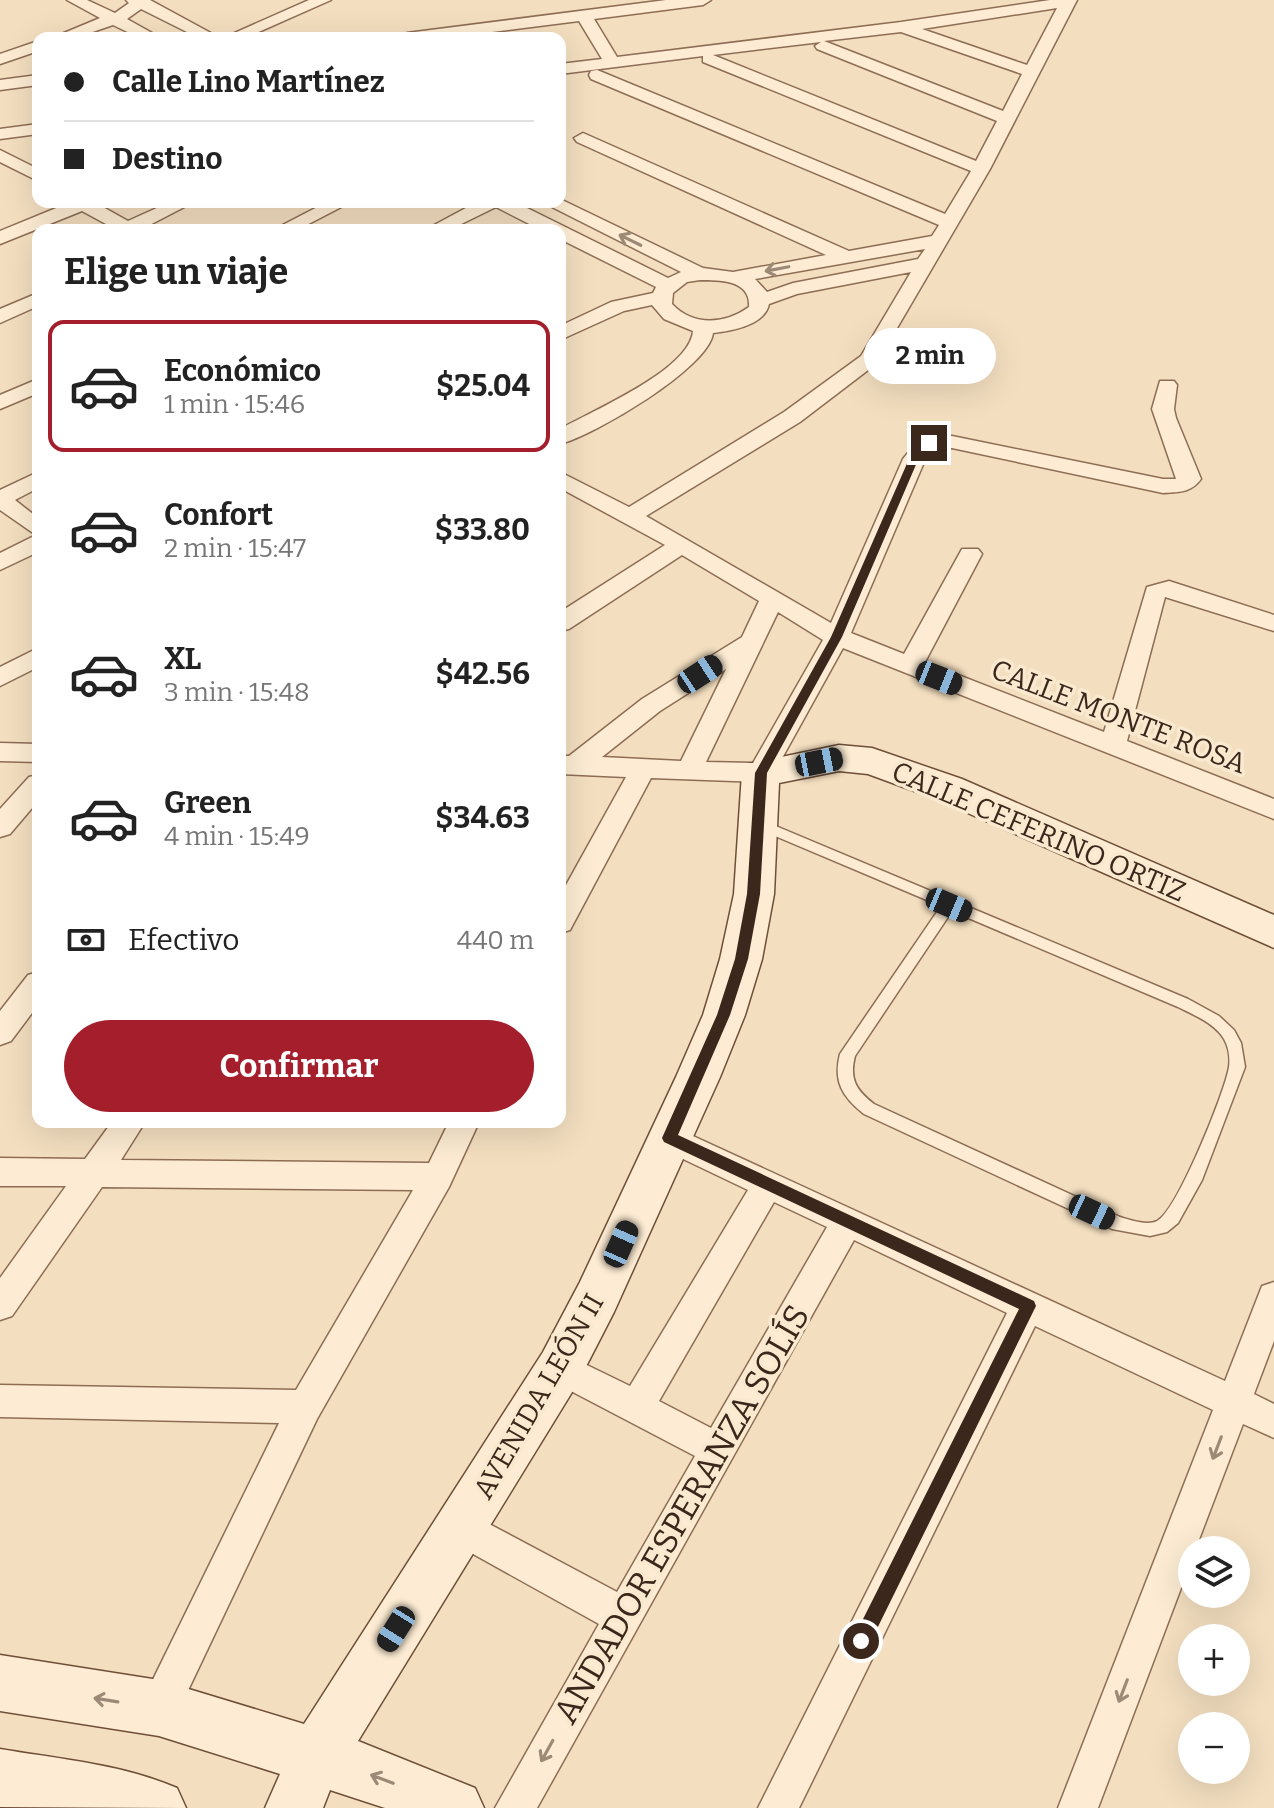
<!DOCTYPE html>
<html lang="es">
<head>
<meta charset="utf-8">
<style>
  body { margin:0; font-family:Bitter,serif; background:#f2f2f2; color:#222; height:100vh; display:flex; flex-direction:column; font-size:30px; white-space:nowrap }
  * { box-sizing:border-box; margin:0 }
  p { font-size:26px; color:#767676 }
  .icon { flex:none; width:44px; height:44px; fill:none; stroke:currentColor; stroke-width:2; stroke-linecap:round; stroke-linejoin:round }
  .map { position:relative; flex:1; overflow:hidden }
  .sheet { position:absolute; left:32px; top:224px; width:534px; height:904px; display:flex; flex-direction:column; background:#fff; border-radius:16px; box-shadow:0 8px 32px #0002 }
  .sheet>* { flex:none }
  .hud { position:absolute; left:32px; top:32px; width:534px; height:176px; border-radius:16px; box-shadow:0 8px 32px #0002; display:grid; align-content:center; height:176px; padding:0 32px; background:#fff }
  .buttons { position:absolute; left:1178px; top:1536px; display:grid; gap:16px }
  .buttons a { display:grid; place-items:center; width:72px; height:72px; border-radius:50%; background:#fff; box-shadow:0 8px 32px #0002; font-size:40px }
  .end { position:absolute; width:36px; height:36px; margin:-18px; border:10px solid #3b271b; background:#fff; box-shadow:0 0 0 4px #fff }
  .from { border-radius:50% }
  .bubble { position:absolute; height:56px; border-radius:28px; background:#fff; box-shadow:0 8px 32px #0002; font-size:26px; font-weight:700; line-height:56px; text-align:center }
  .car { position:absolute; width:24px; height:48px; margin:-24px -12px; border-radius:10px; box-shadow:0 0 6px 2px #0007; background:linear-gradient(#222 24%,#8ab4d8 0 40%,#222 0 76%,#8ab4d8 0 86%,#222 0) }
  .hud b { display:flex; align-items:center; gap:28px; height:76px; font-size:30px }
  .hud b+b { border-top:2px solid #e0e0e0 }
  .hud i { width:20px; height:20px; background:#222 }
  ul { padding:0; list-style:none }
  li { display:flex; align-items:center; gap:24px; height:132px; margin:0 16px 12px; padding:0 16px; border:4px solid transparent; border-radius:16px }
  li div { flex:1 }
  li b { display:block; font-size:30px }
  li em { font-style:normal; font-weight:700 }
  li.on { border-color:#a41e2c }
  li>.icon { width:72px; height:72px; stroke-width:1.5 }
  h2 { padding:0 32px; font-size:36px; line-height:96px }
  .pay { display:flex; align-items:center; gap:20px; height:88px; padding:0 32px; font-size:30px }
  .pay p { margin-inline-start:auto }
  .button { display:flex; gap:16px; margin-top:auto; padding:16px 32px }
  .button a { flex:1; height:92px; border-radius:48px; background:#a41e2c; color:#fff; font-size:32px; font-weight:700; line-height:92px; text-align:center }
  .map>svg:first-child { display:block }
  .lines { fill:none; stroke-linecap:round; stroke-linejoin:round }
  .lane-casing { stroke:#8e6d55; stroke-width:3 }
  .street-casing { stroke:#8e6d55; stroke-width:3 }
  .secondary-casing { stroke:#6f4e38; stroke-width:3 }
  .lane { fill:#fdecd3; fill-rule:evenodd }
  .street { fill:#fdecd3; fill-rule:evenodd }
  .secondary { fill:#fdecd3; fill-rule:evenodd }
  .oneway { stroke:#9c8a77 }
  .route { fill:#3b271b }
  .labels { text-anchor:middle; stroke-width:7; stroke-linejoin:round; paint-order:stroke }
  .street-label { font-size:28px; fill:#3b271b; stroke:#f9e9cf }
  .near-street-label { font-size:34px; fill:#3b271b; stroke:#f9e9cf }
</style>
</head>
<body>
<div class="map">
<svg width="1274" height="1808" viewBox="0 0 1274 1808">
  <rect width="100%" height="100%" fill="#f3debf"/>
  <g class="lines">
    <defs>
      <path id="lane" d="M759,819L1188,999L1219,1016L1234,1030L1241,1043L1245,1067L1202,1180L1178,1223L1167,1232L1150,1236L1112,1229L864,1114C842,1097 833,1081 840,1054L941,906L754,827L752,824L754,821ZM952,911L1178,1007C1194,1015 1219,1025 1226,1043C1229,1050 1230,1060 1229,1067C1225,1092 1177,1211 1157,1221C1147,1226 1130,1220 1120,1217L874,1104C856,1090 849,1079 855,1056Z"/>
      <path id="street" d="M67,0H87L115,13L129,3L126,0H150L220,38H199L141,9L127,19L161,38H140L113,25L75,38H52L100,18Z
        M309,0H331L245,38H223Z
        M666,0H711L703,5L594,19L617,57L901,22L1050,0H1077L990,169L876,364L800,422L646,516L831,623L903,459C916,441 930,434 952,436L1163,479H1176L1152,409L1160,381H1174L1177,385L1174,409L1176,418L1201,479C1191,493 1178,492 1163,493L952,448L938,449L925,460L851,633L904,654L962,549H978L982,554L925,662L1104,732L1147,587L1169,581L1274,615V631L1165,597L1127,741L1274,799V819L843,648L770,780L761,782L651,778L570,930L560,933V896L626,777L560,774V756H569L642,699L742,637L759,601L682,555L569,629L560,631V612L665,545L560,488V472L629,507L784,412L861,356L911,272L797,294L769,304C765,325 731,331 713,333C709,368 593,436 560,444V429C592,411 690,370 693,331L664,319L652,305L624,311L560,340V326L611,302L653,293L656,287L560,239V230H541L496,207L449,230H425L477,202H515L668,278L681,272L542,202H560V199L703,268L733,272L826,255L577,142L574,138L583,133L849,251L932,236L939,225L591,79L589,75L591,71L597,70L945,214L971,171L703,62V56L560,74V64L602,59L579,21L444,38H399L407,33ZM1057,8L1027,65L922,29ZM901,32L1022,74L1003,111L824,41ZM821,42L815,46L817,49L997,121L976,161L713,55ZM925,249L918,259L793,283L767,292L755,279ZM700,280C720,280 751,280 749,307C725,324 694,327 672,304L673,293L687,282ZM778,612L823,640L753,763L706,762ZM726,669L681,761L602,757L660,711Z
        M38,41V51L0,64V54Z
        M38,75V85L0,90V80Z
        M38,124V134L0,139V129Z
        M0,150L38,169V181L0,162Z
        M71,202H94L128,221L170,202H194L140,230H117L82,211L0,244V231Z
        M327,202H351L297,230H273Z
        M38,293V306L0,323V309Z
        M38,379V393L0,409V395Z
        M38,472V488L15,500L38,518V552L0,570V553L36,535L0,510V490Z
        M38,648V667L0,686V667Z
        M0,743L38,744V762L0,761Z
        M38,775V801L10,834L0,837V809L29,777Z
        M38,972V1005L11,1041L0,1045V1011L28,975Z
        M112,1122H145L121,1160L429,1163L449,1122H479L449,1187L317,1419L173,1722L159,1728L145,1722L139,1708L279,1423L0,1417V1385L296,1390L413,1190L102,1187L12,1316L0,1320V1278L66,1186H0V1158L85,1159Z
        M669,1125L1225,1381L1262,1286L1274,1282V1341L1254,1394L1274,1404V1438L1243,1424L1195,1550H1192V1559L1098,1808H1058L1213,1410L1035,1326L799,1808H758L1007,1313L854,1240L537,1808H495L599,1624L448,1540L443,1527L448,1514L461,1509L617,1592L695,1456L548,1379L543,1368L548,1357L560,1352L630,1386L748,1190L658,1147L653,1138L658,1129ZM774,1202L827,1227L711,1428L659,1401Z"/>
      <path id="secondary" d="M839,745L872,748L962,779L1274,915V948L936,799L868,774L839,771L779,783L774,894L762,959L745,1015L720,1077L614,1312L577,1384L358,1741L475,1788L484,1808H385L330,1790L323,1808H265L280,1774L159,1736L0,1711V1655L159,1680L304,1724L543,1352L580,1282L676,1077L703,1015L720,959L734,894L742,773L748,764Z
        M0,1749C59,1759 121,1764 177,1788L186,1808L0,1807Z"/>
    </defs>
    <use href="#lane" class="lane-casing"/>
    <use href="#street" class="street-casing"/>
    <use href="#secondary" class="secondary-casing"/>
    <use href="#lane" class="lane"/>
    <use href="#street" class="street"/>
    <use href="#secondary" class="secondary"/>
  </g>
  <defs><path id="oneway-shaft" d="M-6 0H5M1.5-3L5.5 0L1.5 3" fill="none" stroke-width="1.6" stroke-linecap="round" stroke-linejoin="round" transform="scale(2)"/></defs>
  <g class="oneway">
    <use href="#oneway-shaft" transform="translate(630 240) rotate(-154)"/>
    <use href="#oneway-shaft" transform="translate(777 269) rotate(169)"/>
    <use href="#oneway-shaft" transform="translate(1217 1448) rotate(111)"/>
    <use href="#oneway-shaft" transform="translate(1123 1691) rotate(111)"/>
    <use href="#oneway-shaft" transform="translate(106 1700) rotate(-171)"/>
    <use href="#oneway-shaft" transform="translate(547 1751) rotate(119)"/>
    <use href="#oneway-shaft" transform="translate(382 1779) rotate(-159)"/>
  </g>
  <path class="route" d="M925,441L934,443L918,460L842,637L767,773L760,894L748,959L730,1015L678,1135L1034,1301L1036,1306L868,1647L861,1650L855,1647L853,1641L855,1635L1019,1309L664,1142L662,1138L717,1015L735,959L747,894L755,773L831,637L909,459Z"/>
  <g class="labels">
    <g class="street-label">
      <text transform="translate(1119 716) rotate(21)" y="10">CALLE MONTE ROSA</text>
      <text transform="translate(1039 831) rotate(23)" y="10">CALLE CEFERINO ORTIZ</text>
      <text transform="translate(538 1396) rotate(-60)" y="10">AVENIDA LEÓN II</text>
    </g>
    <g class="near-street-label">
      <text transform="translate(681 1514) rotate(-60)" y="12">ANDADOR ESPERANZA SOLÍS</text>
    </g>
  </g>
</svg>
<div class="buttons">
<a><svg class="icon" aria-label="layers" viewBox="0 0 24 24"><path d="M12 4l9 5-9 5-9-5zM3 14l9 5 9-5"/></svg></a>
<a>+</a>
<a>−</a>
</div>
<i class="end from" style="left:861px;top:1641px"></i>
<i class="end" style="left:929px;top:443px"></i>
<div class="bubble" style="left:864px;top:328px;width:132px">2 min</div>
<i class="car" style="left:700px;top:674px;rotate:57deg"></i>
<i class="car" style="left:939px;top:678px;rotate:112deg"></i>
<i class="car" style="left:819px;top:762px;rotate:79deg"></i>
<i class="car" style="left:949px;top:905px;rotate:113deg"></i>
<i class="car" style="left:1092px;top:1212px;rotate:115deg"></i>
<i class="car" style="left:621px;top:1244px;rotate:24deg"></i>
<i class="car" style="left:396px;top:1629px;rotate:212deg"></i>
<div class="hud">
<b><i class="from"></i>Calle Lino Martínez</b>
<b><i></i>Destino</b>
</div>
<section class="sheet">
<h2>Elige un viaje</h2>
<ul>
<li class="on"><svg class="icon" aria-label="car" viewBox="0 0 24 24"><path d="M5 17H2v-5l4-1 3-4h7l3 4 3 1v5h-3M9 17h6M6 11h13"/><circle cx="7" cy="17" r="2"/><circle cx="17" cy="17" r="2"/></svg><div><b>Económico</b><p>1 min · 15:46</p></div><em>$25.04</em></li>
<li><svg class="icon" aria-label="car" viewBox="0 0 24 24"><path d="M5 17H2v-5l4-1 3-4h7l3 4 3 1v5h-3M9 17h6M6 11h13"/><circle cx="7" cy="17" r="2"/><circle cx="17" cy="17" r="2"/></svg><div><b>Confort</b><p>2 min · 15:47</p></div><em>$33.80</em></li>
<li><svg class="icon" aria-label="car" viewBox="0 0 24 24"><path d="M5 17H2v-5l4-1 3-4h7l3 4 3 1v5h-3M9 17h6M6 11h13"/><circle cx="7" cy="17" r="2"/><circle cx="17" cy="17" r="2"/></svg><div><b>XL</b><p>3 min · 15:48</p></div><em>$42.56</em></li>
<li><svg class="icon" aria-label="car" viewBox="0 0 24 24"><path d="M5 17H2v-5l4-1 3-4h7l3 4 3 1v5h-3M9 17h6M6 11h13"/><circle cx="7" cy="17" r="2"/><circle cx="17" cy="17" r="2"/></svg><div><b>Green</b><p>4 min · 15:49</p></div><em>$34.63</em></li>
</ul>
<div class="pay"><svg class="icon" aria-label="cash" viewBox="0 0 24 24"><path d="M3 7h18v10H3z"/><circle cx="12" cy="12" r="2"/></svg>Efectivo<p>440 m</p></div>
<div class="button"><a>Confirmar</a></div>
</section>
</div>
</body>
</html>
